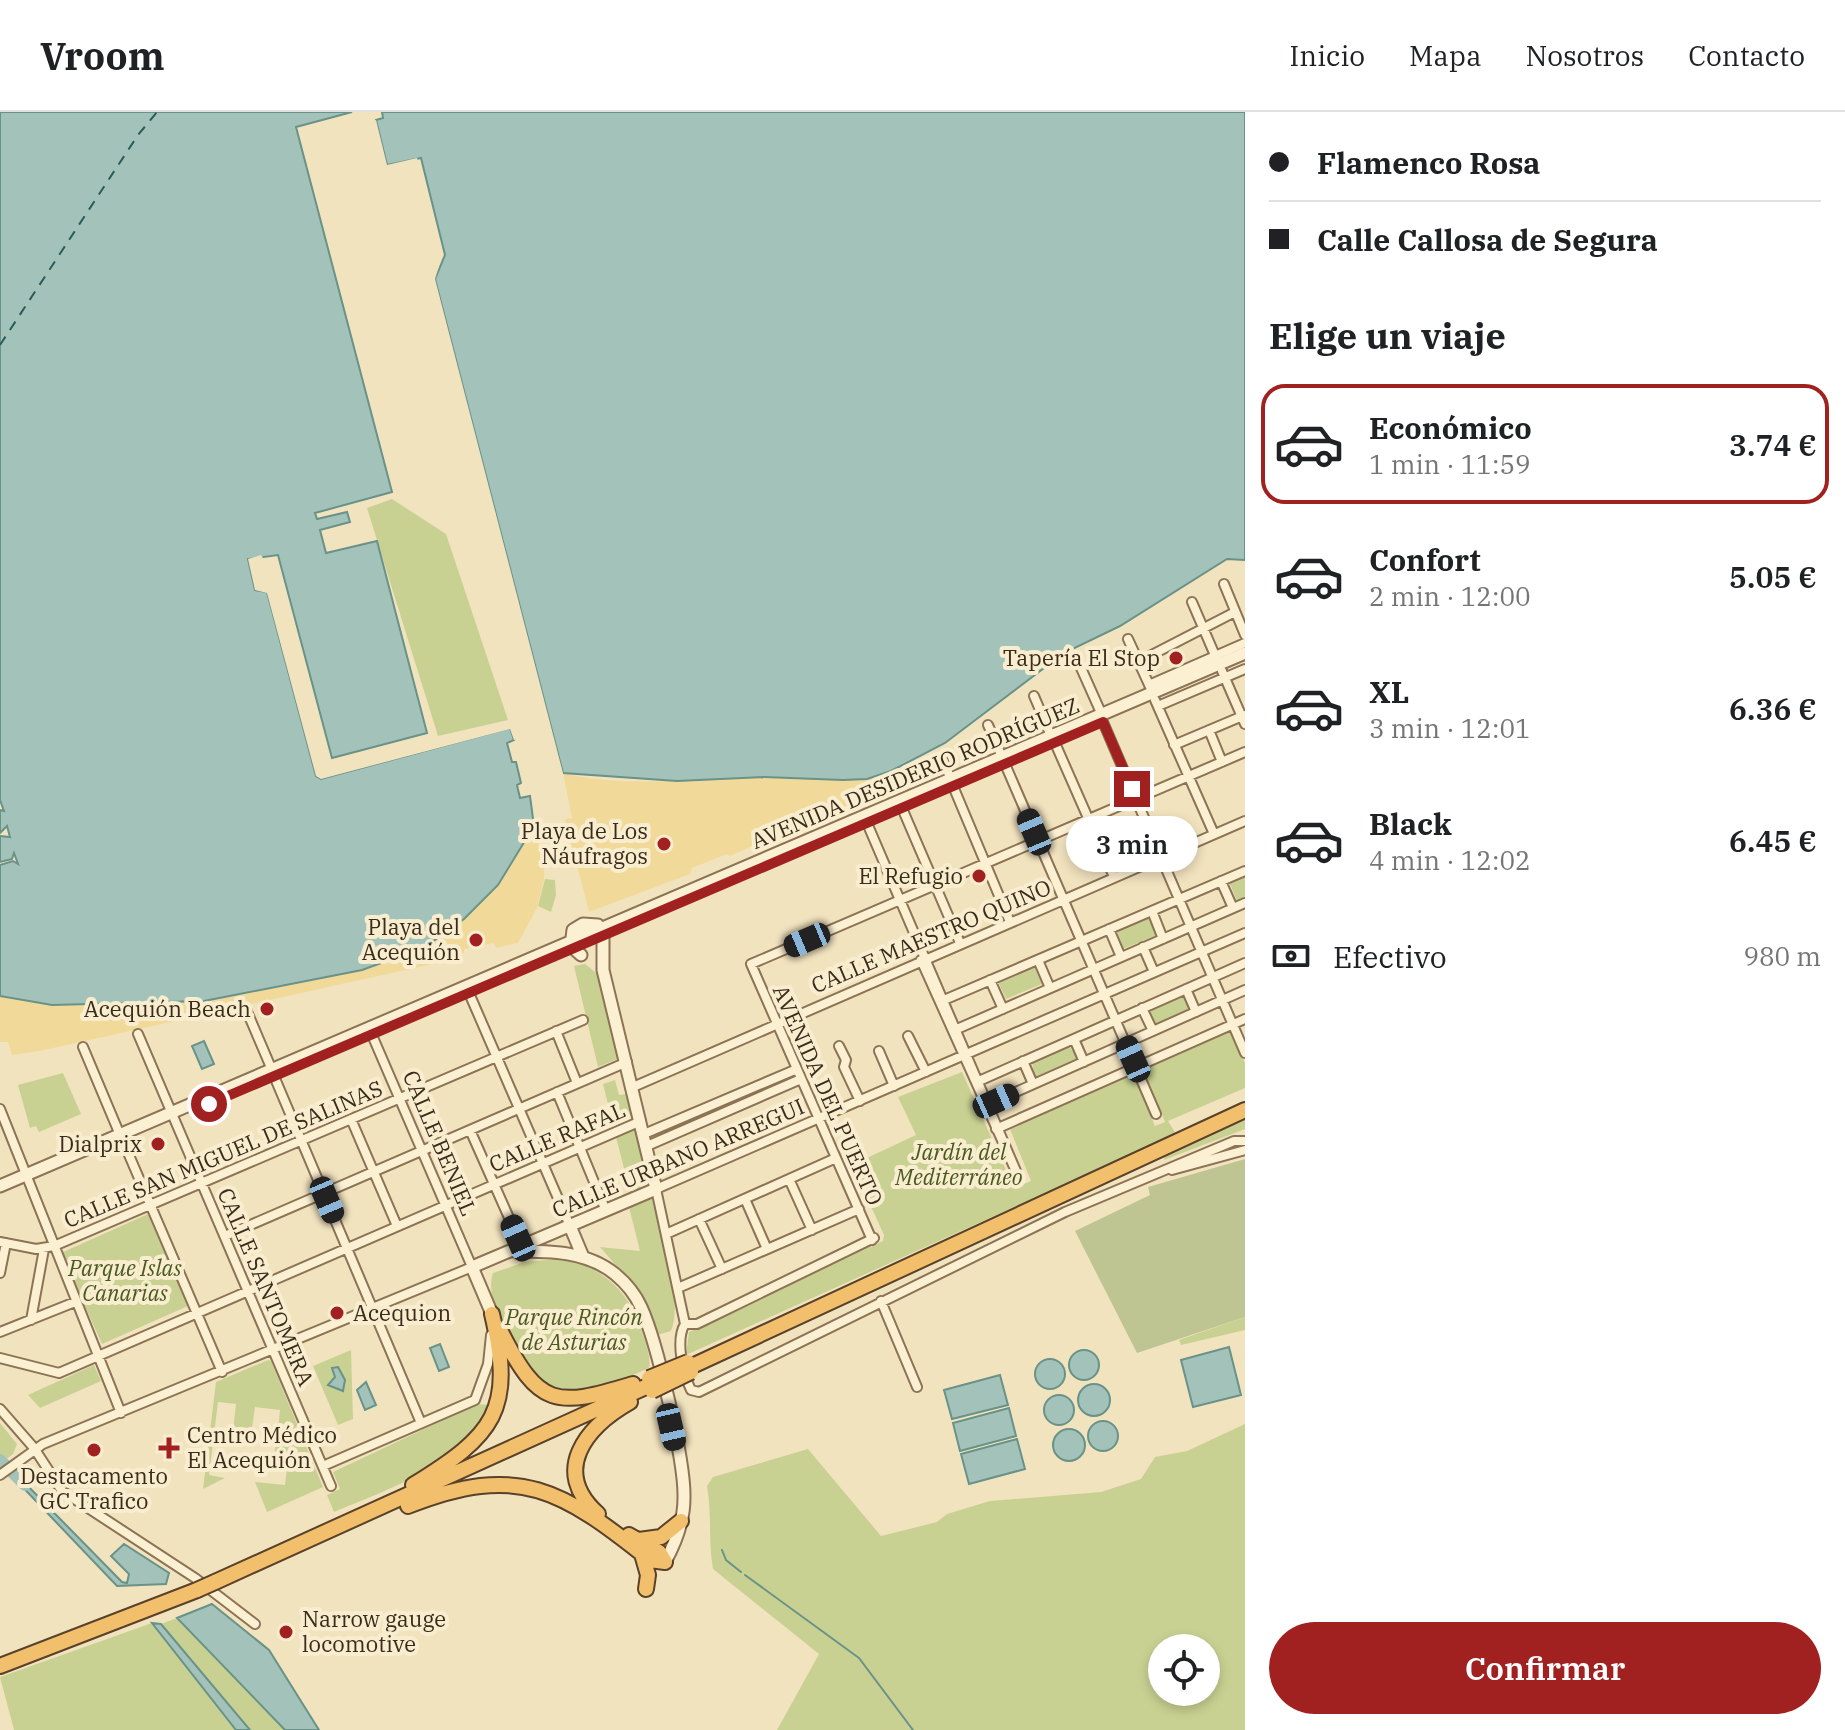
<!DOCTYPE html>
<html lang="es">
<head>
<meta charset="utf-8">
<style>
  body { margin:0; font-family:"IBM Plex Serif",serif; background:#f6f6f6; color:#202124; height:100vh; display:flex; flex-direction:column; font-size:30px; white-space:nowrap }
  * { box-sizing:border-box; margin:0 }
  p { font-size:26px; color:#757577 }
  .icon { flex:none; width:44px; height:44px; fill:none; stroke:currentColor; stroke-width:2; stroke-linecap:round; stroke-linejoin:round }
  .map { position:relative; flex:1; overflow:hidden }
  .sheet { display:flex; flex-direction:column; background:#fff; width:600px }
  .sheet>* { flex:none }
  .top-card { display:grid; align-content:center; height:176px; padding:0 24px; background:#fff }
  .fabs { position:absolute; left:1148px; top:1522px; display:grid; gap:16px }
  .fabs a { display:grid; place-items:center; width:72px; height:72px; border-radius:50%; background:#fff; box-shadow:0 4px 12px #0003; font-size:40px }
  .end { position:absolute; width:36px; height:36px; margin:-18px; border:10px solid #a12020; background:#fff; box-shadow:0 0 0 4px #fff }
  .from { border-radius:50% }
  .bubble { position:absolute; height:56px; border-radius:28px; background:#fff; box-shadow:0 4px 12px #0003; font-size:26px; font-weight:600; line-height:56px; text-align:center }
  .car { position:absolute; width:24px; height:48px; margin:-24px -12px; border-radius:10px; box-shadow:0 0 6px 2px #0007; background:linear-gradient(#222 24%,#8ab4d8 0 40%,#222 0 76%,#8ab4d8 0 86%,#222 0) }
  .top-card b { display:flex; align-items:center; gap:28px; height:76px; font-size:30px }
  .top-card b+b { border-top:2px solid #e0e0e0 }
  .top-card i { width:20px; height:20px; background:#202124 }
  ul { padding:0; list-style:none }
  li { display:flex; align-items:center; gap:24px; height:120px; margin:0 16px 12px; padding:0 8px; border:4px solid transparent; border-radius:24px }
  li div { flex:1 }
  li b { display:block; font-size:30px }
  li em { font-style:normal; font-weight:600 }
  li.selected { border-color:#a12020 }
  li>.icon { width:72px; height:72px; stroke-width:1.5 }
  h2 { padding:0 24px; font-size:36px; line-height:96px }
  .pay { display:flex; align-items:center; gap:20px; height:88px; padding:0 24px; font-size:30px }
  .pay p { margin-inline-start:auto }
  .primary-button { display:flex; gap:16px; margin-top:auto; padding:16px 24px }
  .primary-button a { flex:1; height:92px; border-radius:48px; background:#a12020; color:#fff; font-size:32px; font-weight:600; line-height:92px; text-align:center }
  header { display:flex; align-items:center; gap:48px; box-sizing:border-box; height:112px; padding:0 40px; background:#fff; border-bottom:2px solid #e0e0e0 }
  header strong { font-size:38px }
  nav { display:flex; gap:44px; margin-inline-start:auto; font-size:28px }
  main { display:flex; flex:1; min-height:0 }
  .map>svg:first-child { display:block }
  .green { fill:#c9d192; fill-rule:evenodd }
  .sand { fill:#f1da99 }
  .cemetery { fill:#bec592 }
  .water { fill:#a3c3ba; stroke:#699288; stroke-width:2 }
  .pier { fill:#f2e3bf }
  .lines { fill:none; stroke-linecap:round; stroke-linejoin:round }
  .stream { stroke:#699288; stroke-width:2 }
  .river { stroke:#a3c3ba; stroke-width:12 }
  .ferry { stroke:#295c59; stroke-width:2; stroke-dasharray:10 8; stroke-linecap:butt }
  .minor-casing { stroke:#8c7355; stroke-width:12 }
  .tertiary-casing { stroke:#8c7355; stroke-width:15 }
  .trunk-casing { stroke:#59412a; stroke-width:18 }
  .minor { stroke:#fcf0d3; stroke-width:8 }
  .tertiary { stroke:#fcf0d3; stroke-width:11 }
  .trunk { stroke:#f2bf6d; stroke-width:14 }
  .trunk-bridge-casing { stroke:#59412a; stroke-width:18; stroke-linecap:butt }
  .trunk-bridge { stroke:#f2bf6d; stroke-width:14 }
  .route { stroke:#a12020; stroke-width:10 }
  .poi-dot { fill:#a12020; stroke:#f9edcf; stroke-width:3 }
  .labels { text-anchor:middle; stroke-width:8; stroke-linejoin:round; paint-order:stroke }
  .poi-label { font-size:22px; fill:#3a2b1b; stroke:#f9edcf; text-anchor:end }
  .street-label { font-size:22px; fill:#3a2b1b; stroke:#f9edcf }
  .park-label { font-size:22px; font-style:italic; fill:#4a5920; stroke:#f9edcf }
</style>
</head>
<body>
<header>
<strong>Vroom</strong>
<nav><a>Inicio</a><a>Mapa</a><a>Nosotros</a><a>Contacto</a></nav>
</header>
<main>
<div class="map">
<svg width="1245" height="1618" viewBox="0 0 1245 1618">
  <rect width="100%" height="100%" fill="#f2e3bf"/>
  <path class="green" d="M392,387L446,422L508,608L438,624L367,396Z
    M1245,765V786L1237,789L1230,772Z
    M545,767L555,768L556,783L551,800L538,794Z
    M1150,805L1157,823L1123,837L1117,819Z
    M585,852L599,863L620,946L598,955L574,854Z
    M1034,854L1042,872L1006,887L998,870Z
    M1184,883L1189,897L1154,912L1150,898Z
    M1230,920L1245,951V976L1168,1009L1176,1022L686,1243L689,1220L883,1129L884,1123L852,1053L916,1023L898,985L962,960L1014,1076L1031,1069L1010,1017L1133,963L1155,1014L1165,1010L1144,958Z
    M1068,933L1077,944L1075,949L1038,965L1034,963L1032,949Z
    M792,960L795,967L654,1029L653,1021Z
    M63,961L81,1002L39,1020L36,1014L30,1016L18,973Z
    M615,968L619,983L626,982L632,1004L613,1012L603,972Z
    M1245,1006V1017L1164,1048L1165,1042Z
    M636,1018L649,1073L630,1080L616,1025Z
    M652,1087C660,1121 684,1188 671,1219L657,1223L641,1182L600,1135L640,1139L629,1095Z
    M148,1102L188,1194L102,1232L61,1141Z
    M557,1147C602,1151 633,1183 644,1226C647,1235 651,1247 649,1256C626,1266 590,1284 565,1281C530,1277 481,1194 493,1161L525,1150Z
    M1245,1205V1218L1181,1233L1179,1228Z
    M351,1238L353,1307L338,1313L313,1254Z
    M268,1248L271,1249L323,1375L267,1400L255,1370L285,1373L287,1356L273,1354L277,1321L262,1319V1314L278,1316L280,1298L255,1295L250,1330L232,1328L236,1292L218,1290L209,1363L225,1366L203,1377L216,1270Z
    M94,1253L101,1269L40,1296L28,1283Z
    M477,1292L489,1293C471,1350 384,1379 334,1400L327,1383L340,1377L333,1360Z
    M0,1311L17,1332L13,1342L0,1352Z
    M1245,1312V1618H777L819,1542L713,1457C708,1429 712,1402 707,1374L713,1365L808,1337L881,1424L937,1410L947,1402L990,1389L1101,1380L1141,1367L1155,1345L1187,1339ZM1162,1536H1206V1580H1162Z
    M177,1506L285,1618H250L161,1512Z
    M152,1511L236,1618H14L0,1565Z"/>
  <path class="sand" d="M891,659L881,676L856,692L833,698L730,744L727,742L692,756L690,762L589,800L565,707L572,706L563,661C627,677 699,665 764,665C807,665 849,672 891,659Z
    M534,714L544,753V767L537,796L518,831L496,836L494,831L464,837V841L453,844L450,836L435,839L437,851L40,939L12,943L8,930H0V884L52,893L204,889L362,858L498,773Z"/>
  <path class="cemetery" d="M1245,1047V1205L1137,1241L1075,1119L1150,1083L1148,1075Z"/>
  <path class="water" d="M0,0H352L296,15L392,380L315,401L317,407L347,400L350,410L320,418L326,441L377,429L427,621L332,646L278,443L248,447L255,478L267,480L316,664L321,667L510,616L514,628L507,631L512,650H516L521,671L517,673L520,686L530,684L534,714L498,773L464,807L425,835L362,858L204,889L52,893L0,884V753L13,749L18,752L14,741L12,747L0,750V724L10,725L7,714L0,721V698L4,699L0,688Z
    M382,0H1245V448L1227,447L1120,514L1064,541L945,631L891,659L867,667L843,668L764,665L677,669L563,661L435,167L445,143L421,46L387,53L376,8L383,6Z
    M204,929L214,952L202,957L192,934Z
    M440,1232L449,1255L439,1259L430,1236Z
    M1229,1235L1241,1283L1193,1295L1181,1248Z
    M1069 1253a15 15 0 1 1 30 0a15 15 0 1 1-30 0Z
    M1035 1262a15 15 0 1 1 30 0a15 15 0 1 1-30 0Z
    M338,1255L345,1268L343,1279L328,1273L335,1265L332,1256Z
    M1000,1263L1008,1293L952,1307L944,1278Z
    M366,1270L376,1293L365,1298L357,1278Z
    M1078 1288a16 16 0 1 1 32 0a16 16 0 1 1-32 0Z
    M1044 1298a15 15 0 1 1 30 0a15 15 0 1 1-30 0Z
    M1009,1296L1016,1324L960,1339L953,1311Z
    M1088 1324a15 15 0 1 1 30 0a15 15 0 1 1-30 0Z
    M1053 1333a16 16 0 1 1 32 0a16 16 0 1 1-32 0Z
    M1017,1327L1025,1357L969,1372L961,1342Z
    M16,1362L122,1470L127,1471L129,1462L111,1444L124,1432L169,1461L166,1472L117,1474L13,1365Z
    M212,1492L269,1538L319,1618H285L177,1506Z
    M152,1511L161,1512L250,1618H236Z"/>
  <path class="pier" d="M376,8L387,53L417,46L419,54L418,50L384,56L372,9Z
    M440,133L442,144L435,167L564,665L559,662L555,647L431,168L441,141Z
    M261,443L263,446L251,450L257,474L269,477L320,662L510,613L518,627L514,628L510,617L321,667L316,664L267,481L255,478L248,447Z"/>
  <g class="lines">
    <path class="stream" d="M722,1438L726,1448L741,1460
      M745,1463L859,1546L913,1618"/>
    <path class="river" d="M0,1348L25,1373"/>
    <path class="ferry" d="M0,233L138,23L157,0"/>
    <defs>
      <path id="minor" d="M1224,472L1245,523
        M1192,490L1217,548
        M1128,527L1151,577
        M1138,550L1235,500
        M1081,556L1102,603
        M1222,559L1245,612
        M1149,573L1245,531
        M1034,584L1051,624
        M1155,588L1214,722
        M1158,594L1245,557
        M1103,610L1245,941
        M988,613L1002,645
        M1209,618L1222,650
        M1055,631L1114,765
        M1174,633L1245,603
        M942,647L951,667
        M1005,652L1156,1002
        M953,674L1010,810
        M902,696L960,831
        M867,711L1019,1066L921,848
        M1221,769L1233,796
        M1152,799L1163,827
        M1109,817L1121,845
        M1143,835L1154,860
        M1038,848L1050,876
        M990,868L1003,897
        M1186,877L1196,900
        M469,881L570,1114
        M944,888L1245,759
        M1142,896L1153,919
        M246,897L272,958
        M957,917L1245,791
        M556,919L577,971
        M138,922L331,1374
        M908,924L926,960
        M1074,927L1084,950
        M839,934L846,948L844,955L860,989
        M83,935L120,1023
        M879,939L894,974
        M1023,949L1033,972
        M274,964L421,1311
        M979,969L1245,851
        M633,975L1245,709
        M557,980L606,1099
        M989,992L1245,878
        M0,997L121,1301
        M351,1007L397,1114
        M996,1017L1245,907
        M470,1018L522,1135
        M644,1022L797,957
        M123,1029L222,1260
        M647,1034L801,967
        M1172,1058L1245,1038
        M789,1067L812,1118
        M745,1087L767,1137
        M699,1107L722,1157
        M666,1122L836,1046
        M225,1124L627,950
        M872,1128L751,852L1245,640
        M0,1130L36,1137L54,1134L583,908
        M0,1161L6,1131
        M678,1176L859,1097
        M881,1189L917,1275
        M31,1208L44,1137
        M685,1212L656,1077L1245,821
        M685,1212C675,1228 683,1262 691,1278L699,1280L1065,1100L1234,1029H1245
        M685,1212H697L874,1126
        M0,1220L75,1190
        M0,1246L59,1261L641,1009
        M0,1297L34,1336L62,1379L195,1466L255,1512
        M323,1354L475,1288L488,1252L491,1223
        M0,1363L43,1332L472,1155L369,916"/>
      <path id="tertiary" d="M581,843L571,834L573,818L583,812L598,813
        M0,1074L1245,541
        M570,1114L583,1145
        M515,1139C549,1139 587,1139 615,1162C626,1171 635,1182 641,1195C657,1230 685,1349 684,1386C684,1409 676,1430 665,1450
        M492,1202L472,1155L656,1077L603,858V824L594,813"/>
      <path id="trunk" d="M501,1220C539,1295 555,1296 633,1272
        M690,1255L1245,998
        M413,1373C494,1323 515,1299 492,1202
        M408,1394C519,1350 562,1378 650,1448L665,1450
        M598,1402C550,1359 586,1315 630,1290
        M629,1423L659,1440L665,1450
        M639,1428L661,1425L681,1409
        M642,1442L648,1463L646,1477
        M215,1470L650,1273
        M0,1554L197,1478"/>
    </defs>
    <use href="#minor" class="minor-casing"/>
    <use href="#tertiary" class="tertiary-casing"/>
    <use href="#trunk" class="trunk-casing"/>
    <use href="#minor" class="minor"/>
    <use href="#tertiary" class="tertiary"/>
    <use href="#trunk" class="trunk"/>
    <defs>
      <path id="trunk-bridge" d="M649,1266L688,1250
        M652,1279L691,1260
        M197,1478L215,1470"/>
    </defs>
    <use href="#trunk-bridge" class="trunk-bridge-casing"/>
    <use href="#trunk-bridge" class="trunk-bridge"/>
  </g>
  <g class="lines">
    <path class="route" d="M209,992L1103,610L1132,677"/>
  </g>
  <g class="poi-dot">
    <circle cx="1176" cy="546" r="8"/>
    <circle cx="664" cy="732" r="8"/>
    <circle cx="979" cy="764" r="8"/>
    <circle cx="476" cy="828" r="8"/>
    <circle cx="267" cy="897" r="8"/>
    <circle cx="158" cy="1032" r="8"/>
    <circle cx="337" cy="1201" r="8"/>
    <path d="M165 1324h8v8h8v8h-8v8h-8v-8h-8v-8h8z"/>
    <circle cx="94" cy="1338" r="8"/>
    <circle cx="286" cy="1520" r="8"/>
  </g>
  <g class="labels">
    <g class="poi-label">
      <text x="1160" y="554">Tapería El Stop</text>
      <text x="648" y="727">Playa de Los<tspan x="648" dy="25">Náufragos</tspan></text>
      <text x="963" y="772">El Refugio</text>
      <text x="460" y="823">Playa del<tspan x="460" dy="25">Acequión</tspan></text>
      <text x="251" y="905">Acequión Beach</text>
      <text x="142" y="1040">Dialprix</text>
      <text x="353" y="1209" text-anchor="start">Acequion</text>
      <text x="187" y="1331" text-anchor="start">Centro Médico<tspan x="187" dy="25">El Acequión</tspan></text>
      <text x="94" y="1372" text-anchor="middle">Destacamento<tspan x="94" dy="25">GC Trafico</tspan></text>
      <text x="302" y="1515" text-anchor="start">Narrow gauge<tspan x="302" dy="25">locomotive</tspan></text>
    </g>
    <g class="street-label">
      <text transform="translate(915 661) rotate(-23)" y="8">AVENIDA DESIDERIO RODRÍGUEZ</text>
      <text transform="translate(931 824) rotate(-23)" y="8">CALLE MAESTRO QUINO</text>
      <text transform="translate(828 983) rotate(66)" y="8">AVENIDA DEL PUERTO</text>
      <text transform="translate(557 1025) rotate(-23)" y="8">CALLE RAFAL</text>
      <text transform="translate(440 1031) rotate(67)" y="8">CALLE BENIEL</text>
      <text transform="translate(223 1042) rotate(-23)" y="8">CALLE SAN MIGUEL DE SALINAS</text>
      <text transform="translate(678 1046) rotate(-23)" y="8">CALLE URBANO ARREGUI</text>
      <text transform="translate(266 1175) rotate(67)" y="8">CALLE SANTOMERA</text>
    </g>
    <g class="park-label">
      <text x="959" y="1048">Jardín del<tspan x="959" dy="25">Mediterráneo</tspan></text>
      <text x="125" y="1164">Parque Islas<tspan x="125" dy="25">Canarias</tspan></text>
      <text x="574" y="1213">Parque Rincón<tspan x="574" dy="25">de Asturias</tspan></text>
    </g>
  </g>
</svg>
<div class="fabs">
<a><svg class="icon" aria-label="locate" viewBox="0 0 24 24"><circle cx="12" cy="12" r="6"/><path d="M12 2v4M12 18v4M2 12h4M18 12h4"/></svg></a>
</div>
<i class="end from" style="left:209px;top:992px"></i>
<i class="end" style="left:1132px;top:677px"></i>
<div class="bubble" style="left:1066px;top:704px;width:132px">3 min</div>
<i class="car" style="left:1034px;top:720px;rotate:337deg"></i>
<i class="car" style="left:807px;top:828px;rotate:247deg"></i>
<i class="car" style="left:1133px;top:947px;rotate:336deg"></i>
<i class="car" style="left:996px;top:989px;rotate:66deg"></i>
<i class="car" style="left:327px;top:1088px;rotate:157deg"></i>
<i class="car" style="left:518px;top:1126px;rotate:336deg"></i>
<i class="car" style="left:671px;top:1315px;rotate:167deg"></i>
</div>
<section class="sheet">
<div class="top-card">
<b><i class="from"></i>Flamenco Rosa</b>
<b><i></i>Calle Callosa de Segura</b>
</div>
<h2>Elige un viaje</h2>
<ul>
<li class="selected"><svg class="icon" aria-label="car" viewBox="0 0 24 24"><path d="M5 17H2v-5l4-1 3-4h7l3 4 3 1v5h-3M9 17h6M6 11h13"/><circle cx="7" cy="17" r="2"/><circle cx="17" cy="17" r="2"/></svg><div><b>Económico</b><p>1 min · 11:59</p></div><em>3.74 €</em></li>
<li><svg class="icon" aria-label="car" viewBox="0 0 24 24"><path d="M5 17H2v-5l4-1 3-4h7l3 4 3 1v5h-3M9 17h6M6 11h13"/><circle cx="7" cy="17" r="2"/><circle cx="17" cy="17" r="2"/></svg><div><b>Confort</b><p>2 min · 12:00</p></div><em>5.05 €</em></li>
<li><svg class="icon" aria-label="car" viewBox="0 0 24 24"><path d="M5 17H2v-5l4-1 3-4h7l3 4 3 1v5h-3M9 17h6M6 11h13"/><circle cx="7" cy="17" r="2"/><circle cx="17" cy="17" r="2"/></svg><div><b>XL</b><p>3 min · 12:01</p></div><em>6.36 €</em></li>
<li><svg class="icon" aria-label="car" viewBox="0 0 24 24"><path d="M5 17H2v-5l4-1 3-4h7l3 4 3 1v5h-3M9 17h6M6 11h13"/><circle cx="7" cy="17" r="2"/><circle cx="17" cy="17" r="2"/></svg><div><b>Black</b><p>4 min · 12:02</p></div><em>6.45 €</em></li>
</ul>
<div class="pay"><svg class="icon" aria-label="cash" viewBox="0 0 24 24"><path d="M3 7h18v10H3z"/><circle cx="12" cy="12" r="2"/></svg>Efectivo<p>980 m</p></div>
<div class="primary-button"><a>Confirmar</a></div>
</section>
</main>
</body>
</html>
